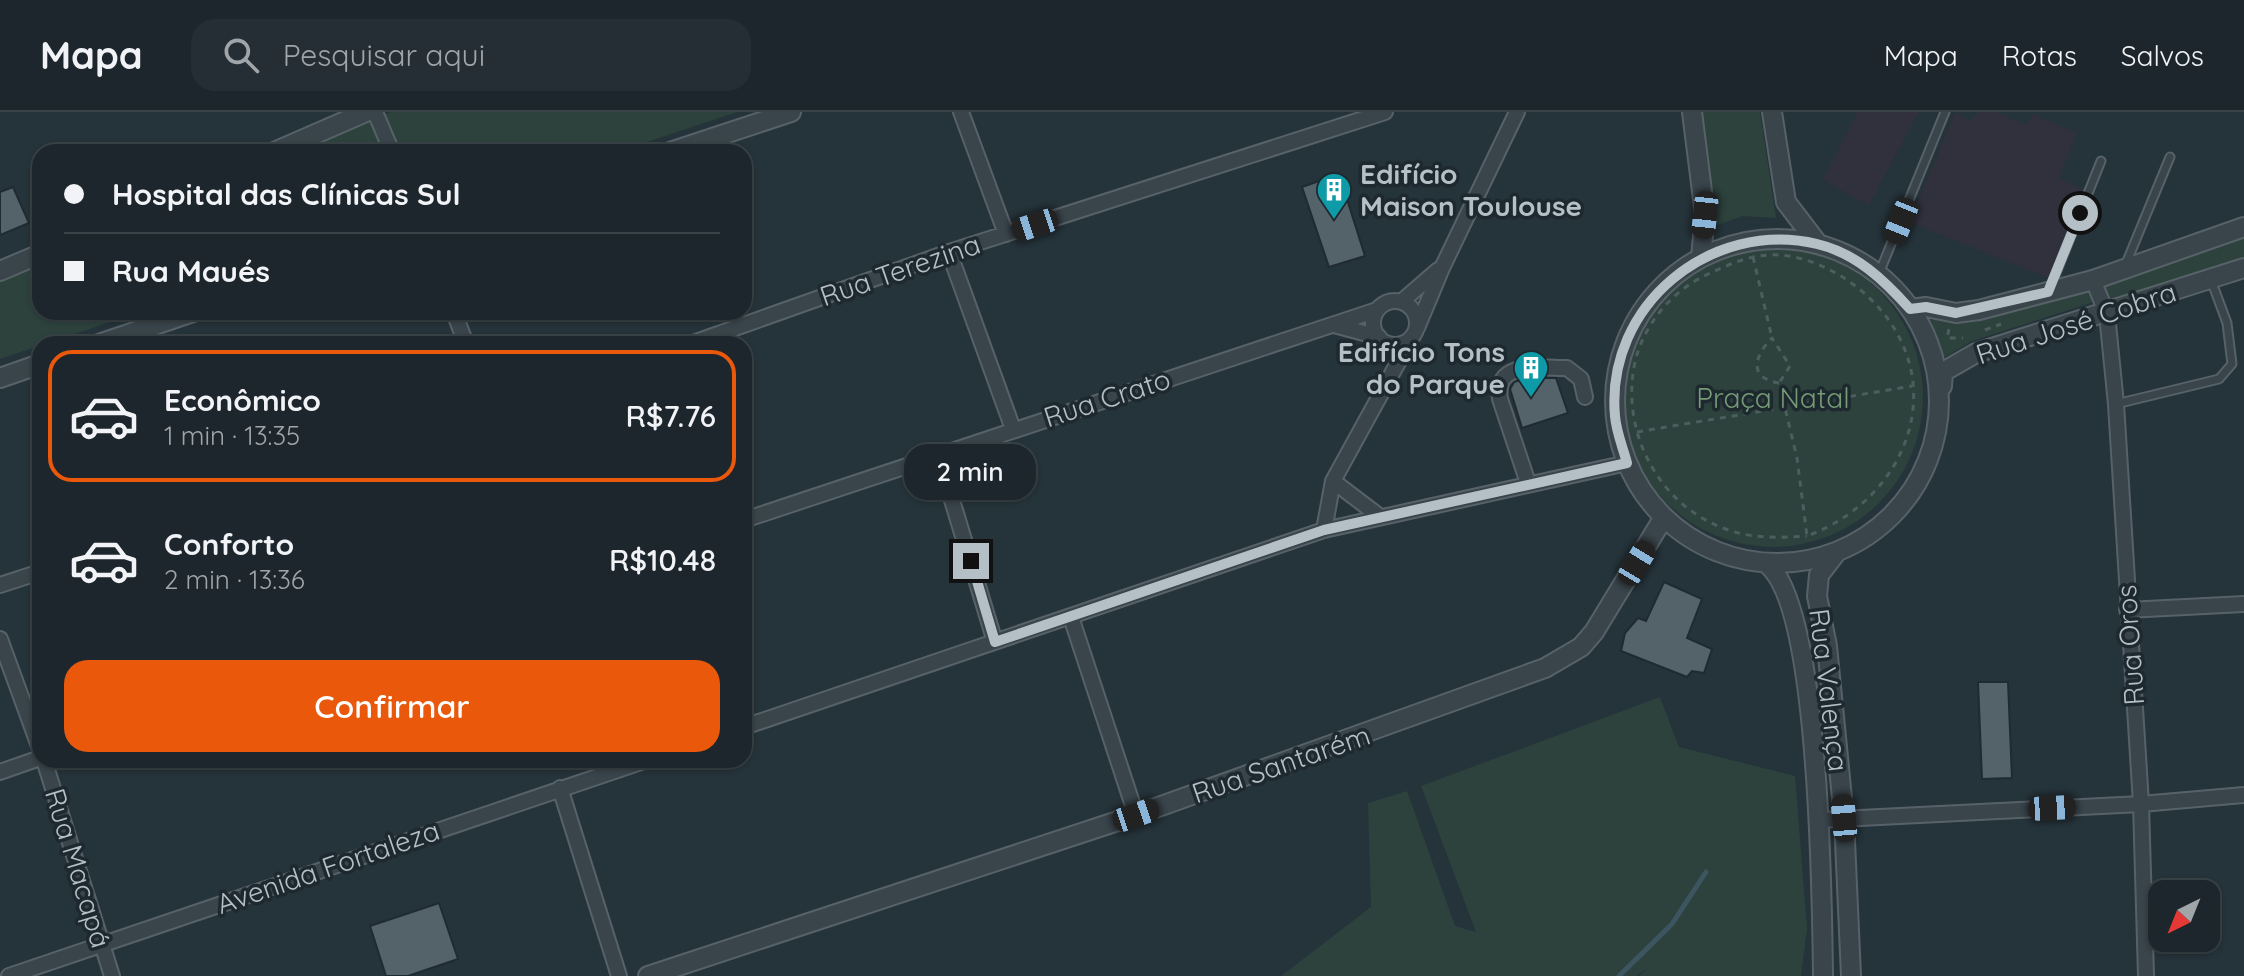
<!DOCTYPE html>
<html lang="pt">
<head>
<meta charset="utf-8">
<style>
  body { margin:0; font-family:Quicksand,sans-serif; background:#252e34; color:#f1f3f6; height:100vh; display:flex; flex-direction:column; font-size:30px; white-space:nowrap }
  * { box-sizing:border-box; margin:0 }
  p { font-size:26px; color:#a0a5a9 }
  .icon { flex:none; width:44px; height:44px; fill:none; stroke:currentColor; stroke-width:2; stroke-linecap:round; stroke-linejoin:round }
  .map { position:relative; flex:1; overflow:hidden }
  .drawer { position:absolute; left:32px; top:224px; width:720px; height:432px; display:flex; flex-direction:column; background:#1c262c; border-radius:24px; box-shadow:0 2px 6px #0004,0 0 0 2px #3a4348 }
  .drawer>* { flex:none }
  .guide { position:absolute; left:32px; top:32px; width:720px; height:176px; border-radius:24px; box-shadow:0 2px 6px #0004,0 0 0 2px #3a4348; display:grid; align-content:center; height:176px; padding:0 32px; background:#1c262c }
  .needle { width:52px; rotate:223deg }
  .controls { position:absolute; left:2148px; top:768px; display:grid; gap:16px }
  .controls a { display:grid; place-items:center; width:72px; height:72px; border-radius:16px; background:#1c262c; box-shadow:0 2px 6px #0004,0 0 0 2px #3a4348; font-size:40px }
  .end { position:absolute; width:36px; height:36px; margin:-18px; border:10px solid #b5bfc6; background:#111; box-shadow:0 0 0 4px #111 }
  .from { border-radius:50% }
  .bubble { position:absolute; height:56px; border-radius:24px; background:#1c262c; box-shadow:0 2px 6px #0004,0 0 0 2px #3a4348; font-size:26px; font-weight:600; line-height:56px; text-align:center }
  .car { position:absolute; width:24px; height:48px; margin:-24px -12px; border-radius:10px; box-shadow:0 0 6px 2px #0007; background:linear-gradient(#222 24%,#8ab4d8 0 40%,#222 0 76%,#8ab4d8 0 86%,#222 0) }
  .guide b { display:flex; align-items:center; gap:28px; height:76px; font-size:30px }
  .guide b+b { border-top:2px solid #3a4348 }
  .guide i { width:20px; height:20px; background:#f1f3f6 }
  ul { padding:14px 0 0; list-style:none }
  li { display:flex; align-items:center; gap:24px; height:132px; margin:0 16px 12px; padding:0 16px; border:4px solid transparent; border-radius:24px }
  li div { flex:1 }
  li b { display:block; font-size:30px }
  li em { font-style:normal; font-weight:600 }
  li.current { border-color:#ea580c }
  li>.icon { width:72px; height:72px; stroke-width:1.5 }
  .action { display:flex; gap:16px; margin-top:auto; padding:16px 32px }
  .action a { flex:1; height:92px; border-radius:24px; background:#ea580c; color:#fff; font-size:32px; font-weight:600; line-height:92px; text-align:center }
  header { display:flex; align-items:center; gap:48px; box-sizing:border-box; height:112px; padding:0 40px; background:#1c262c; border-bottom:2px solid #3a4348 }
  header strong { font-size:38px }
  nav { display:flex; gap:44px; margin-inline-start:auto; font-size:28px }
  .search { width:560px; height:72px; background:#252e34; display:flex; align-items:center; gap:20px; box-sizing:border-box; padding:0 28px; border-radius:24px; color:#a0a5a9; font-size:30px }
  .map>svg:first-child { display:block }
  .medical { fill:#30313c }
  .green { fill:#2d423d }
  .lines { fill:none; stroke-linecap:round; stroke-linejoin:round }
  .stream { stroke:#3d5461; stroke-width:5 }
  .building { fill:#54626a; stroke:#202b31; stroke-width:2 }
  .service-casing { stroke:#576268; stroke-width:11 }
  .minor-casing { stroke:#576268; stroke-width:18 }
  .tertiary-casing { stroke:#576268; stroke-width:22 }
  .path { stroke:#4c5e5d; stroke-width:3; stroke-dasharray:6 6; stroke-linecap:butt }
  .service { stroke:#39444b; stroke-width:7 }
  .minor { stroke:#39444b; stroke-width:14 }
  .tertiary { stroke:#39444b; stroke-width:18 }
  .route { stroke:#b5bfc6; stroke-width:10 }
  .labels { text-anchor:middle; stroke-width:7; stroke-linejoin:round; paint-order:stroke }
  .poi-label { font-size:28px; font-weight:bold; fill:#b5bfc6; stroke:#1e292f; text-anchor:start }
  .street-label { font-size:28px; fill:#b5bfc6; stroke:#1e292f }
  .park-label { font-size:28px; fill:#759a76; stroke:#1e292f }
</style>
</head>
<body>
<header>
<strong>Mapa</strong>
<div class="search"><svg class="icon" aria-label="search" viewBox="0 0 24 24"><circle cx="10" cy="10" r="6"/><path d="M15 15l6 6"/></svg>Pesquisar aqui</div>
<nav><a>Mapa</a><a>Rotas</a><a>Salvos</a></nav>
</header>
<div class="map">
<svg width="2244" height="864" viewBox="0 0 2244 864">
  <rect width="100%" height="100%" fill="#25333a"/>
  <path class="medical" d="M1858,0H1919L1869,93L1822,68Z
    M1977,0H1996L2025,13L2033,2L2077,21L2059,66L2083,77L2082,87L2048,166L1909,110L1955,1L1971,9Z"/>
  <path class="green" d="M391,0H737L617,40H299Z
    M1701,0H1760L1776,106L1743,104L1717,113Z
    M2244,122V149L2112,194L2103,171Z
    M1623 285a150 150 0 1 1 300 0a150 150 0 1 1-300 0Z
    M40,152V200H140L0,247V169Z
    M2088,171L2094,190L1972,229L1938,249L1933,225L1924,207L1940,208Z
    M1660,585L1679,635L1795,664L1807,817L1801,864H1639L1649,855L1637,864H1281L1371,795L1368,691L1407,679L1455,814L1476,820L1421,674Z"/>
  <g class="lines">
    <path class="stream" d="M1619,864L1672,812L1706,760"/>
  </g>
  <path class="building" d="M1339,62L1365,144L1329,155L1302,75Z
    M13,75L29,111L0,123V80Z
    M1527,266H1556L1568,301L1522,316L1510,277L1514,270Z
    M1664,470L1702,487L1687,526L1712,537L1704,561L1692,559L1687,565L1621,539L1625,521L1638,506L1646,509Z
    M1978,570H2008L2012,666L1982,667Z
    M439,791L458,847L408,864H386L370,814Z"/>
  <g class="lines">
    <defs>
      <path id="service" d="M2125,154L2170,45
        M1878,164L1945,0
        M2050,176L2101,49
        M2116,292L2219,267L2232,252L2227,211L2211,168"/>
      <path id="minor" d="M375,0L392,40
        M961,0L1006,122
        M949,140L1013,317
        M2093,168L2107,202L2116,292L2141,692L2146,864
        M1373 211a22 22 0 1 1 44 0a22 22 0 1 1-44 0Z
        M1401,190L1438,158
        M454,200L466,232
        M1334,213L1379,225
        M1417,216L1442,156L1517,0
        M690,232L949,140L1385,0
        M938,342L995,530
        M1333,369L1379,404
        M1528,371L1500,287C1494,248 1540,256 1567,256L1581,267L1585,285
        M744,408L1377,198
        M1324,418L1333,369L1411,227
        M0,473L40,460
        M2127,498L2244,492
        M1071,505L1136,703
        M0,527L40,637
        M744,615L1324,418L1627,351
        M44,648L112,864
        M0,660L40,646
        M560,676L619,864
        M1820,708L2141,692L2244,683
        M9,864L647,648"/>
      <path id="tertiary" d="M1692,0L1705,103L1701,145
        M1772,0L1786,90L1818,132
        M274,40L366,0
        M670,40L791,0
        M1615 289a162 162 0 1 1 324 0a162 162 0 1 1-324 0Z
        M0,159L40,142
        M1910,197L1926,195L1956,201L1979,198L2093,168L2244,115
        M99,232L193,200
        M0,266L40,252
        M1942,274L1943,260L1976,241L2244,156
        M1836,441L1819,463L1817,484L1827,534L1844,706L1851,864
        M1766,451C1820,492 1822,790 1823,864
        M648,864L1136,703L1545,556L1581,535L1594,520L1664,405"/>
    </defs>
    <use href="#service" class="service-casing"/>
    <use href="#minor" class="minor-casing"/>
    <use href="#tertiary" class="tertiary-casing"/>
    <path class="path" d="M1753,145L1772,226
      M1949,217L1947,226H1963
      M1985,218L2001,212
      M1779,271C1747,266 1755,243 1772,226L1790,254L1779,271L1797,346L1807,424C1917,383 1955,254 1858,176C1834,157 1800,141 1769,143C1746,144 1726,154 1706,163C1670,180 1641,216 1634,255C1622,322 1659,392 1723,416C1750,427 1779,426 1807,424
      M1637,320L1912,274"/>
    <use href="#service" class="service"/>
    <use href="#minor" class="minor"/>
    <use href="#tertiary" class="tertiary"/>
  </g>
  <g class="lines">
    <path class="route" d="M971,449L995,530L1324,418L1627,351C1623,336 1616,319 1615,304C1605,193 1711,107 1817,132C1856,141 1884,168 1910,197L1926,195L1956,201L2048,180L2080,101"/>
  </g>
  <defs>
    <symbol id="building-pin" viewBox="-11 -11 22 30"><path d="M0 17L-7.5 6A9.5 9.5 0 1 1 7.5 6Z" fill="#0f9aa8" stroke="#1e292f"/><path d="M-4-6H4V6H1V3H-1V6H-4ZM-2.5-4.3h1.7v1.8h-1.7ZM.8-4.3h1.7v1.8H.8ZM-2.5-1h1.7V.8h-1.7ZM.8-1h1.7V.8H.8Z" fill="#fff"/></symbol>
  </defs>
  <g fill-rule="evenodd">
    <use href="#building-pin" x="1314" y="58" width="40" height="54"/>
    <use href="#building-pin" x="1511" y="236" width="40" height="54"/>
  </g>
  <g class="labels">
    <g class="poi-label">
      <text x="1360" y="72">Edifício<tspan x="1360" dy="32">Maison Toulouse</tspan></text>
      <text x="1505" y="250" text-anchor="end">Edifício Tons<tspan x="1505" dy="32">do Parque</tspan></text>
    </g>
    <g class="street-label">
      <text transform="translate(900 158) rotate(-19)" y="10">Rua Terezina</text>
      <text transform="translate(2076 211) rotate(-18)" y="10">Rua José Cobra</text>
      <text transform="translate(1107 286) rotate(-18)" y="10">Rua Crato</text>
      <text transform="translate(2130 533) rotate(-94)" y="10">Rua Oros</text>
      <text transform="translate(1829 578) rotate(83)" y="10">Rua Valença</text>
      <text transform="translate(1281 652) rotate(-19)" y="10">Rua Santarém</text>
      <text transform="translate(328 755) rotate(-19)" y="10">Avenida Fortaleza</text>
      <text transform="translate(78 756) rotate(73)" y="10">Rua Macapá</text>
    </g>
    <g class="park-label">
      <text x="1773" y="296">Praça Natal</text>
    </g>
  </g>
</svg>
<div class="controls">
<a><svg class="needle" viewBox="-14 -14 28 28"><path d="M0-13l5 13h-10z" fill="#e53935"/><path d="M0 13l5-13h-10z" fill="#a0a5a9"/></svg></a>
</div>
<i class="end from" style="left:2080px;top:101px"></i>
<i class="end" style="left:971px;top:449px"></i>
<div class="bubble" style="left:904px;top:332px;width:132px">2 min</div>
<i class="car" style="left:1705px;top:103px;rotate:186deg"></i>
<i class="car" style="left:1901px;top:109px;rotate:202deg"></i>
<i class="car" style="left:1035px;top:113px;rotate:252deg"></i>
<i class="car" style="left:1637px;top:451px;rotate:31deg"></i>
<i class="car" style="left:2052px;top:696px;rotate:87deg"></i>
<i class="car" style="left:1136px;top:703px;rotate:71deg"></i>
<i class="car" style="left:1844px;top:706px;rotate:355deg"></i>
<div class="guide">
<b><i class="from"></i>Hospital das Clínicas Sul</b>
<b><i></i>Rua Maués</b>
</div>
<section class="drawer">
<ul>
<li class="current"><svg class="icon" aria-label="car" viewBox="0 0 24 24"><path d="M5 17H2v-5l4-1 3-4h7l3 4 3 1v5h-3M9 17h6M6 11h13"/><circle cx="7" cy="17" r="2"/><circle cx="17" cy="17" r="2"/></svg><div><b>Econômico</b><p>1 min · 13:35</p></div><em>R$7.76</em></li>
<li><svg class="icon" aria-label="car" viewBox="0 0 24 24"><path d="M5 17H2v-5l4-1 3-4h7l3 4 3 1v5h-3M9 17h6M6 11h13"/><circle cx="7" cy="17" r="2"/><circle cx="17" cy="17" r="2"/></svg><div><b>Conforto</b><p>2 min · 13:36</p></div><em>R$10.48</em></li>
</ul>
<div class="action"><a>Confirmar</a></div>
</section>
</div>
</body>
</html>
